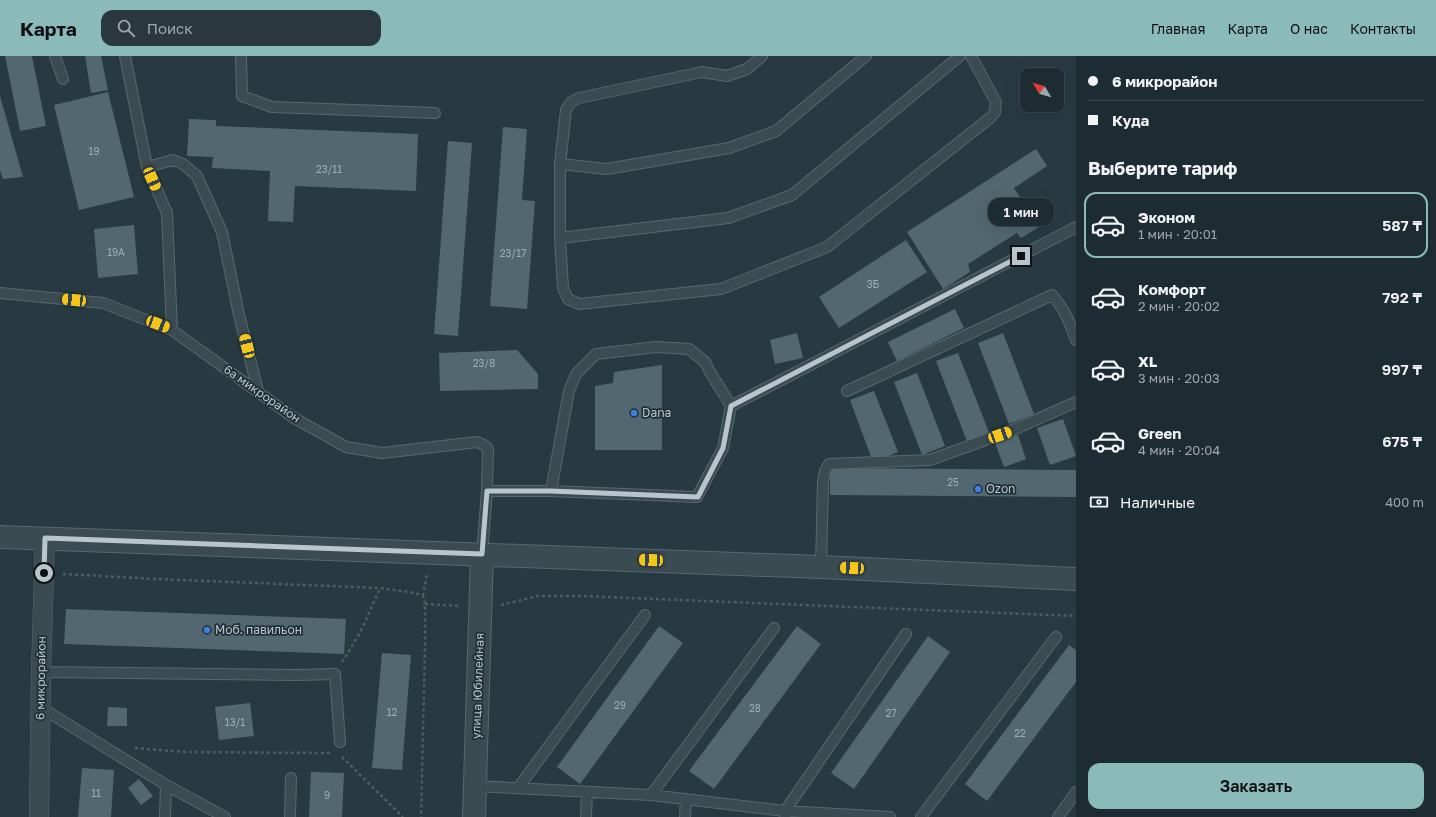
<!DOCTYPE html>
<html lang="ru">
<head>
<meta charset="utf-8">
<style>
  body { margin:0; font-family:"Golos Text",sans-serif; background:#2a383e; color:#f1f3f6; height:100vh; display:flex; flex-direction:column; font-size:15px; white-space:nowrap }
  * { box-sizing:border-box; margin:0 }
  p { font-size:13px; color:#a0a7ac }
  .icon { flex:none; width:22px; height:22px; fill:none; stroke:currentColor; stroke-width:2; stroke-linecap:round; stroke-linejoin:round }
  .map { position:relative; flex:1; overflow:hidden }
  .drawer { display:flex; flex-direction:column; background:#1d2c32; width:360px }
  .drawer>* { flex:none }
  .guide { display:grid; align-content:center; height:88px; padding:0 12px; background:#1d2c32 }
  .needle { width:26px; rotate:308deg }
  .controls { position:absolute; left:1020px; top:12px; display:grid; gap:8px }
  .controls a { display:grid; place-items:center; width:44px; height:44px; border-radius:8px; background:#1d2c32; box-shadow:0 4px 16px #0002,0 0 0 1px #3b484d; font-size:20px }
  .end { position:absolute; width:18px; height:18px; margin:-9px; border:5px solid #b8c5cc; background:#111; box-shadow:0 0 0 2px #111 }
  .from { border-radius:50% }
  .bubble { position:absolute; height:28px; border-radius:12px; background:#1d2c32; box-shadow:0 4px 16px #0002,0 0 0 1px #3b484d; font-size:13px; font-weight:600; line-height:28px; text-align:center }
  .car { position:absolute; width:12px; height:24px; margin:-12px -6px; border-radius:5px; box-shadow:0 0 3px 1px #0007; background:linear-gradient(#f5c518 24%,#345 0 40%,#f5c518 0 76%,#345 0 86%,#f5c518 0) }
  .guide b { display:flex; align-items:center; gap:14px; height:38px; font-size:15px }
  .guide b+b { border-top:1px solid #3b484d }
  .guide i { width:10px; height:10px; background:#f1f3f6 }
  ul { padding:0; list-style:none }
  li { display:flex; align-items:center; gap:12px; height:66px; margin:0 8px 6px; padding:0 4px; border:2px solid transparent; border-radius:12px }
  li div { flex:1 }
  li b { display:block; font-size:15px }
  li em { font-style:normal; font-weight:600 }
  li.active { border-color:#8bbbb9 }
  li>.icon { width:36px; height:36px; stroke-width:1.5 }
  h2 { padding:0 12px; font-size:18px; line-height:48px }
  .pay { display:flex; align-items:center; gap:10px; height:44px; padding:0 12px; font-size:15px }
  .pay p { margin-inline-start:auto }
  .cta { display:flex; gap:8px; margin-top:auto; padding:8px 12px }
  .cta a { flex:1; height:46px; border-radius:12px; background:#8bbbb9; color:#111; font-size:16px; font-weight:600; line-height:46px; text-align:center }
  header { display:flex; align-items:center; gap:24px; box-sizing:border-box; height:56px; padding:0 20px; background:#8bbbb9; color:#111 }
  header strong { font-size:19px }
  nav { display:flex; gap:22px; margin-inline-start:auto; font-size:14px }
  .search { width:280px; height:36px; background:#2a383e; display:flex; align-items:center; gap:10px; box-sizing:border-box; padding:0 14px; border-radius:12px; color:#a0a7ac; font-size:15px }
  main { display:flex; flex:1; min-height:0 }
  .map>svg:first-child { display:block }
  .building { fill:#52676f }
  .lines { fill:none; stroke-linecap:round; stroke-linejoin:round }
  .service-casing { stroke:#59686f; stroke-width:12 }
  .minor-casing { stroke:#59686f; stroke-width:20 }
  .tertiary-casing { stroke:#59686f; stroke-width:24 }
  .path { stroke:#49615d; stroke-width:2.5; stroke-dasharray:3 3; stroke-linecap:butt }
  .service { stroke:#3b4b52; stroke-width:10 }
  .minor { stroke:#3b4b52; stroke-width:19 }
  .tertiary { stroke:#3b4b52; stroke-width:22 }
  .route { stroke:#b8c5cc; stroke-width:5 }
  .shop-dot { fill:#3f7fe0; stroke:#203037; stroke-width:1.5 }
  .labels { text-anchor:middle; stroke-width:3.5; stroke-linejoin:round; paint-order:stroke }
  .number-label { font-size:10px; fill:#9eaeb5 }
  .street-label { font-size:12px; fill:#b8c5cc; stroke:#203037 }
  .poi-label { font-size:12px; fill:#b8c5cc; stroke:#203037; text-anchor:start }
</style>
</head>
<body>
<header>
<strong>Карта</strong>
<div class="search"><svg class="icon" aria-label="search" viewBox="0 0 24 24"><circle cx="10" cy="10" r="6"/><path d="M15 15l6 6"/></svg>Поиск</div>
<nav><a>Главная</a><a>Карта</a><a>О нас</a><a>Контакты</a></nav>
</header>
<main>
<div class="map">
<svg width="1076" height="761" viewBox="0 0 1076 761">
  <rect width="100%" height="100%" fill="#273a42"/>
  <path class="building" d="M5,0H32L46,70L20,75Z
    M85,0H101L108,34L91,37Z
    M108,36L134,141L79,154L54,49Z
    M0,40L23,121L3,123L0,114Z
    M189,63L216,64V70L418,78L416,135L295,130L293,166L268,165L270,115L212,112L213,101L187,100Z
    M503,71L527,73L522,144L535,145L527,253L490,250Z
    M448,85L472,87L458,280L434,278Z
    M1036,93L1047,110L1014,132L1039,171L1021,182L1017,177L968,208L970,216L943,233L907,176Z
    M134,169L138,218L98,222L94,173Z
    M906,184L927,216L839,272L819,241Z
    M955,253L964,272L897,305L888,286Z
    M797,277L803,302L775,308L770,284Z
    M1003,277L1034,358L1009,368L978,287Z
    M517,294L538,318V333L440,335L439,297Z
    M958,297L990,379L968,388L936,305Z
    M662,309V394H595V330L613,327L614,316Z
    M917,317L945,390L922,399L894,326Z
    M874,335L898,396L873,406L850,344Z
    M1063,363L1076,400L1050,409L1037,372Z
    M1018,379L1026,403L1004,411L995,387Z
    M830,412L1076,414V441L830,439Z
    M66,553L346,563L344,598L64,588Z
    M659,570L683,587L580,728L557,711Z
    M797,570L821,588L714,733L689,715Z
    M928,580L950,596L854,733L831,717Z
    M1069,589L1076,594V626L987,745L965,728Z
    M382,597L411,599L402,714L372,712Z
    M250,647L254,680L219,684L215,651Z
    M108,651L127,652V670H107Z
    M82,712L114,714L111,761H78Z
    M311,716L344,717L342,761H309Z
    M139,723L153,740L141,749L128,732Z"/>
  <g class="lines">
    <defs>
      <path id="service" d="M55,0L63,23
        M125,0L147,111L167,157L172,274
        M241,0L242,40L272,51L435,57
        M762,0L747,13L727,20L702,16L579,42L571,46L566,54L560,108V182L563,232L568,243L579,248L721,233L827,191L990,62L995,56L996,46L971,0
        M560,108L607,113L729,92L776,75L866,0
        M147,111L173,104L183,108L197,120L222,176L239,259L258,335
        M560,182L728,162L792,139L960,0
        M0,237L103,247L172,274L294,362L346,391L382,397L477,386L484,389L488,392L487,435
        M847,335L1052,239C1064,252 1070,267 1076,284
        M731,350L1076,171
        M482,498L487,435H551L697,441L723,392L731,350L710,316L705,306L689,293L656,291L596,298L576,318L569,335L551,435
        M821,511L823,426L825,415L829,408L930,404L1013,374L1076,346
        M41,616L296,619L335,618L340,686
        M40,651L166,729L225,761
        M475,730L651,739L785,755L890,761
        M518,732L645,559
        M651,739L774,572
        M785,760V755L906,578
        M165,761L166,729
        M290,761L291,722
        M586,761L587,736
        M685,761L686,743
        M921,761L1056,581
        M1058,761L1076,736"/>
      <path id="minor" d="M39,761L41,616L45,482"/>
      <path id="tertiary" d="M0,481L821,511L1076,523
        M474,761L482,498"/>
    </defs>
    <use href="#service" class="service-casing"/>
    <use href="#minor" class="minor-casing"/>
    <use href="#tertiary" class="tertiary-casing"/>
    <path class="path" d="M63,518L156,523L380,532L415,537L423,540L425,548V592L421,761
      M423,540L427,517
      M425,548L461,550
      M501,549L538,540H581L1076,560
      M342,606L360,577L380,532
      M135,692L185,696L330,697
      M342,701L403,761"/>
    <use href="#service" class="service"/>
    <use href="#minor" class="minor"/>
    <use href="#tertiary" class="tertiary"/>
  </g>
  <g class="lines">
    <path class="route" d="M44,517L45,482L482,498L487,435H551L698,441L723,392L731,350L1021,200"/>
  </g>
  <g class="shop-dot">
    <circle cx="634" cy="357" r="4"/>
    <circle cx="978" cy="433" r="4"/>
    <circle cx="207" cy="574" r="4"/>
  </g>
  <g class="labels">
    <g class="number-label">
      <text x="94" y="99">19</text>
      <text x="329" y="117">23/11</text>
      <text x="116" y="200">19А</text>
      <text x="513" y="201">23/17</text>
      <text x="873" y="232">3Б</text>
      <text x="484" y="311">23/8</text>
      <text x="953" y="430">25</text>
      <text x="620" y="653">29</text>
      <text x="755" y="656">28</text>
      <text x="392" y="660">12</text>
      <text x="891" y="661">27</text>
      <text x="235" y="670">13/1</text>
      <text x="1020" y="681">22</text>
      <text x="96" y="741">11</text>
      <text x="327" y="743">9</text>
    </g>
    <g class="street-label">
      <text transform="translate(262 338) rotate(35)" y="4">6а микрорайон</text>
      <text transform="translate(41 622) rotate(-89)" y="4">6 микрорайон</text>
      <text transform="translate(478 630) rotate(-88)" y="4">улица Юбилейная</text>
    </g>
    <g class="poi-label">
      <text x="642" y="361">Dana</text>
      <text x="986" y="437">Ozon</text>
      <text x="215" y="578">Моб. павильон</text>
    </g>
  </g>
</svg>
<div class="controls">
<a><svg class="needle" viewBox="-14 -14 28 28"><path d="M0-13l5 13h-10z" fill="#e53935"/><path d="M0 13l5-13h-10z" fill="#a0a7ac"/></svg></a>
</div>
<i class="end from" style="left:44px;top:517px"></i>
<i class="end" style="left:1021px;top:200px"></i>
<div class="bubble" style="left:988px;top:142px;width:66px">1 мин</div>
<i class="car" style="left:152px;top:123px;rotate:156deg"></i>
<i class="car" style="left:74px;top:244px;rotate:275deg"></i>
<i class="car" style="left:158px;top:268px;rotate:111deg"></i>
<i class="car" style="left:247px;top:290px;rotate:346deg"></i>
<i class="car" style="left:1000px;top:379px;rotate:70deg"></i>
<i class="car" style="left:651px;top:504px;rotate:272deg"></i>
<i class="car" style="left:852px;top:512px;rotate:273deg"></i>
</div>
<section class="drawer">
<div class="guide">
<b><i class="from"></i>6 микрорайон</b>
<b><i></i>Куда</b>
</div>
<h2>Выберите тариф</h2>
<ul>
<li class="active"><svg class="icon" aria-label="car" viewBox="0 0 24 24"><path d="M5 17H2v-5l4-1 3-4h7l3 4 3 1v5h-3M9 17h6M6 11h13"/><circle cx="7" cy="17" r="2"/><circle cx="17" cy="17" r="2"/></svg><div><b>Эконом</b><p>1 мин · 20:01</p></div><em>587 ₸</em></li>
<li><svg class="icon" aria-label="car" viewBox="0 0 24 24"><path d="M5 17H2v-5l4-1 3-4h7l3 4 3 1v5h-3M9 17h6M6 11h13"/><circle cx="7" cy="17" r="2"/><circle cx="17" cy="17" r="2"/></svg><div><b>Комфорт</b><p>2 мин · 20:02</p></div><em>792 ₸</em></li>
<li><svg class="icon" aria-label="car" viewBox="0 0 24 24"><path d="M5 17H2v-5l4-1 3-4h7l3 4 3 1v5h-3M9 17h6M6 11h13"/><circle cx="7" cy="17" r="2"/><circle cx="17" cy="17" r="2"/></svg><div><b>XL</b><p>3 мин · 20:03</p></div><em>997 ₸</em></li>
<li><svg class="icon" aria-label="car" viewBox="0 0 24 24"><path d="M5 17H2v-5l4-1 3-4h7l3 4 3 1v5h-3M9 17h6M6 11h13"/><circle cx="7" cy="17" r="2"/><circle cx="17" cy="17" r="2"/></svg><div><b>Green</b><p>4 мин · 20:04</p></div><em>675 ₸</em></li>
</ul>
<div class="pay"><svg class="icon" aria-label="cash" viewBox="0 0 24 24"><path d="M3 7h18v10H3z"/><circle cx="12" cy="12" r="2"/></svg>Наличные<p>400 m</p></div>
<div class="cta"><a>Заказать</a></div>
</section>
</main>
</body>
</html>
